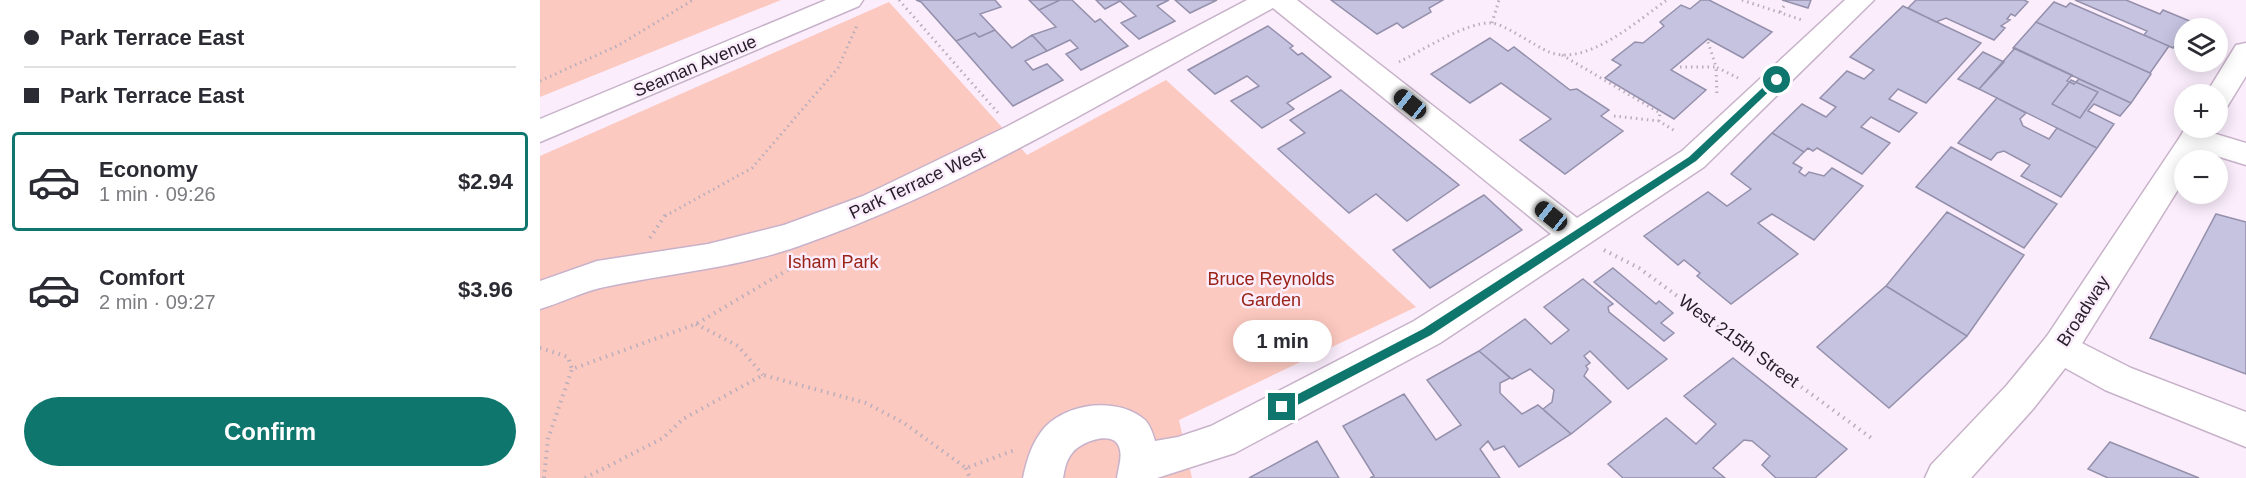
<!DOCTYPE html>
<html lang="en">
<head>
<meta charset="utf-8">
<style>
  body { margin:0; font-family:Helvetica,sans-serif; background:#f2f2f3; color:#2b2b33; height:100vh; display:flex; flex-direction:column; font-size:22px; white-space:nowrap }
  * { box-sizing:border-box; margin:0 }
  p { font-size:20px; color:#7c7c81 }
  .icon { flex:none; width:33px; height:33px; fill:none; stroke:currentColor; stroke-width:2; stroke-linecap:round; stroke-linejoin:round }
  .map { position:relative; flex:1; overflow:hidden }
  .panel { display:flex; flex-direction:column; background:#fff; width:540px }
  .panel>* { flex:none }
  .banner { display:grid; align-content:center; height:132px; padding:0 24px; background:#fff }
  .controls { position:absolute; left:1634px; top:18px; display:grid; gap:12px }
  .controls a { display:grid; place-items:center; width:54px; height:54px; border-radius:50%; background:#fff; box-shadow:0 3px 15px #0003; font-size:30px }
  .end { position:absolute; width:27px; height:27px; margin:-14px; border:8px solid #0f766e; background:#fff; box-shadow:0 0 0 3px #fff }
  .from { border-radius:50% }
  .bubble { position:absolute; height:42px; border-radius:21px; background:#fff; box-shadow:0 3px 15px #0003; font-size:20px; font-weight:700; line-height:42px; text-align:center }
  .car { position:absolute; width:18px; height:36px; margin:-18px -9px; border-radius:8px; box-shadow:0 0 4px 2px #0007; background:linear-gradient(#222 24%,#8ab4d8 0 40%,#222 0 76%,#8ab4d8 0 86%,#222 0) }
  .banner b { display:flex; align-items:center; gap:21px; height:57px; font-size:22px }
  .banner b+b { border-top:2px solid #e1e1e2 }
  .banner i { width:15px; height:15px; background:#2b2b33 }
  ul { padding:0; list-style:none }
  li { display:flex; align-items:center; gap:18px; height:99px; margin:0 12px 9px; padding:0 12px; border:3px solid transparent; border-radius:6px }
  li div { flex:1 }
  li b { display:block; font-size:22px }
  li em { font-style:normal; font-weight:700 }
  li.selected { border-color:#0f766e }
  li>.icon { width:54px; height:54px; stroke-width:1.5 }
  .action { display:flex; gap:12px; margin-top:auto; padding:12px 24px }
  .action a { flex:1; height:69px; border-radius:36px; background:#0f766e; color:#fff; font-size:24px; font-weight:700; line-height:69px; text-align:center }
  main { display:flex; flex:1; min-height:0 }
  .map>svg:first-child { display:block }
  .green { fill:#fcc9c0 }
  .building { fill:#c6c3e1; stroke:#9490ac; stroke-width:1.5 }
  .lines { fill:none; stroke-linecap:round; stroke-linejoin:round }
  .minor-casing { stroke:#c8b2ca; stroke-width:3 }
  .major-casing { stroke:#c8b2ca; stroke-width:3 }
  .path-far1 { stroke:#baaebb; stroke-width:3; stroke-dasharray:1.5 4; stroke-linecap:butt }
  .path { stroke:#baaebb; stroke-width:4; stroke-dasharray:1.5 5; stroke-linecap:butt }
  .minor { fill:#fff; fill-rule:evenodd }
  .major { fill:#fff; fill-rule:evenodd }
  .route { fill:#0f766e }
  .labels { text-anchor:middle; stroke-width:5; stroke-linejoin:round; paint-order:stroke }
  .street-label { font-size:18px; fill:#261e27; stroke:#fbedfc }
  .park-label { font-size:18px; fill:#9a2318; stroke:#fbedfc }
</style>
</head>
<body>
<main>
<section class="panel">
<div class="banner">
<b><i class="from"></i>Park Terrace East</b>
<b><i></i>Park Terrace East</b>
</div>
<ul>
<li class="selected"><svg class="icon" aria-label="car" viewBox="0 0 24 24"><path d="M5 17H2v-5l4-1 3-4h7l3 4 3 1v5h-3M9 17h6M6 11h13"/><circle cx="7" cy="17" r="2"/><circle cx="17" cy="17" r="2"/></svg><div><b>Economy</b><p>1 min · 09:26</p></div><em>$2.94</em></li>
<li><svg class="icon" aria-label="car" viewBox="0 0 24 24"><path d="M5 17H2v-5l4-1 3-4h7l3 4 3 1v5h-3M9 17h6M6 11h13"/><circle cx="7" cy="17" r="2"/><circle cx="17" cy="17" r="2"/></svg><div><b>Comfort</b><p>2 min · 09:27</p></div><em>$3.96</em></li>
</ul>
<div class="action"><a>Confirm</a></div>
</section>
<div class="map">
<svg width="1706" height="478" viewBox="0 0 1706 478">
  <rect width="100%" height="100%" fill="#fbedfc"/>
  <path class="green" d="M0,0H241L0,97Z
    M349,2L487,155L626,80L876,307L639,420L652,478H0V156Z"/>
  <path class="building" d="M376,0H455L461,7L440,14L455,30L439,37L435,33L416,41L381,2Z
    M489,0H520L499,10Z
    M520,0H532L555,22L560,19L588,46L541,70L526,54L538,48L530,40L507,51L492,35L516,27L499,10Z
    M556,0H629L617,6L635,21L599,39L581,23L596,16L580,1L565,9Z
    M635,0H677L650,13Z
    M791,0H903L889,8L891,12L863,28L857,23L837,34Z
    M1161,0H1169L1232,32L1203,58L1168,39L1131,70L1166,90L1134,119L1065,78L1081,65L1072,60L1095,42L1103,43L1124,26L1120,22L1141,5L1150,9Z
    M1242,0H1271L1268,8Z
    M1376,0H1484L1488,2L1475,16L1471,14L1467,19L1470,20L1461,26L1465,28L1454,40L1406,18L1396,22L1368,8Z
    M1535,0H1586L1620,14L1623,10L1652,22L1644,28V33L1633,48L1604,35L1607,31Z
    M1514,2L1526,7L1530,3L1629,46L1610,73L1496,22Z
    M1363,6L1441,43L1386,103L1358,89L1349,99L1377,113L1359,132L1331,117L1321,127L1350,143L1322,174L1277,148L1273,151L1268,148L1264,152L1232,133L1262,104L1286,117L1296,107L1280,98L1307,71L1324,79L1334,70L1310,57Z
    M1496,22L1610,73L1611,74L1591,103L1473,48Z
    M728,26L753,46L750,48L758,55L762,53L791,77L747,103L754,109L722,128L691,101L719,86L707,76L675,94L648,70Z
    M455,30L472,48L492,35L507,51L485,61L493,70L507,64L523,80L473,106L416,41L435,33L439,37Z
    M950,38L968,51L974,47L1030,90L1037,89L1069,110L1061,116L1083,131L1025,174L980,140L1011,119L961,83L930,103L891,74Z
    M1475,48L1532,75L1527,81L1534,84L1539,79L1591,103L1580,116L1554,104L1548,111L1574,124L1557,148L1439,89Z
    M1443,52L1464,62L1439,89L1418,79Z
    M1531,80L1558,92L1540,118L1512,104Z
    M801,90L919,185L867,221L836,194L809,213L738,149L765,133L750,120Z
    M1457,98L1486,113L1480,119L1483,126L1509,139L1517,128L1557,148L1521,197L1481,176L1490,165L1464,151L1457,153L1451,160L1418,143Z
    M1232,133L1264,152L1253,163L1262,168L1259,172L1265,176L1269,172L1284,176L1292,168L1323,186L1274,240L1232,214L1218,223L1258,254L1191,304L1157,276L1160,273L1144,260L1138,265L1104,236L1168,192L1187,206L1211,189L1191,174Z
    M1411,147L1517,204L1484,248L1376,187Z
    M944,195L982,230L890,288L853,250Z
    M1407,212L1484,255L1427,336L1346,286Z
    M1676,214L1706,222V374L1610,338Z
    M1073,268L1116,304L1119,301L1133,313L1121,323L1134,333L1124,341L1054,282Z
    M1043,279L1073,304L1068,307L1069,312L1127,359L1088,389L1050,351L1044,356L1050,363L1046,366L1048,369L1044,376L1071,402L1031,434L1003,409L1012,402L1014,390L990,369L972,379L939,351L985,319L1011,344L1029,330L1004,307Z
    M1346,286L1427,336L1349,408L1277,347Z
    M939,351L970,378L960,383V393L982,414L998,405L1031,434L979,467L964,446L954,450L948,441L940,449L960,478H830L834,476L803,426L864,394L896,440L921,425L887,380Z
    M1193,358L1307,449L1275,478H1236L1222,465L1230,456L1212,441L1204,440L1173,468L1185,478H1083L1068,464L1126,418L1156,444L1176,424L1144,396Z
    M777,441L799,478H709Z
    M1570,442L1659,478H1568L1548,469Z"/>
  <g class="lines">
    <defs>
      <path id="minor" d="M286,0H323L319,6L0,142V119Z
        M707,0H757L1037,218L1142,151L1305,0H1334L1164,167L900,343L695,453L617,478H577C578,470 582,458 580,450C576,428 541,442 533,452C526,460 525,468 523,478H483C487,459 492,442 505,427C529,402 579,397 605,420C610,425 613,434 615,441L638,437L671,426L874,321L1011,234L733,8C579,92 426,188 259,246C195,269 126,273 60,288C40,293 20,303 0,309V281L57,261L168,244L244,225L323,196L466,127Z
        M1656,128L1706,143V165L1644,146L1640,138L1644,130Z
        M1520,332L1591,368L1706,412V447L1565,390L1507,358L1502,347L1507,336Z"/>
      <path id="major" d="M1706,43V76L1687,107L1677,110V94H1666L1696,45Z
        M1646,128H1676L1656,160H1644V180L1533,358L1493,409L1431,478H1385L1391,465L1467,385L1507,336Z"/>
    </defs>
    <use href="#minor" class="minor-casing"/>
    <use href="#major" class="major-casing"/>
    <path class="path-far1" d="M359,0L459,114
      M1202,0L1262,20
      M1240,12L1246,3
      M952,23L959,0
      M1168,42L1176,67L1198,78
      M1022,55L1120,113L1119,121L1135,131
      M859,62C881,51 928,21 952,23C964,24 995,46 1009,52C1047,67 1098,20 1127,0
      M1140,67H1176L1177,97
      M0,81L79,45L153,0
      M1074,116L1119,121
      M125,216L212,168L298,68L318,23"/>
    <path class="path" d="M110,238L126,214
      M1064,250L1099,268L1334,440
      M156,324L198,346L223,375
      M0,348L28,357L32,369L156,324L256,265
      M426,468L430,478
      M4,478L8,439L32,369
      M45,478L123,438L143,419L223,375L326,403L364,423L426,468L475,450"/>
    <use href="#minor" class="minor"/>
    <use href="#major" class="major"/>
  </g>
  <path class="route" d="M1234,77L1241,80L1156,161L891,335L746,411H739V404L883,329L1149,157Z"/>
  <g class="labels">
    <g class="street-label">
      <text transform="translate(155 66) rotate(-23)" y="6">Seaman Avenue</text>
      <text transform="translate(377 183) rotate(-25)" y="6">Park Terrace West</text>
      <text transform="translate(1543 311) rotate(-57)" y="6">Broadway</text>
      <text transform="translate(1199 341) rotate(36)" y="6">West 215th Street</text>
    </g>
    <g class="park-label">
      <text x="293" y="268">Isham Park</text>
      <text x="731" y="285">Bruce Reynolds<tspan x="731" dy="21">Garden</tspan></text>
    </g>
  </g>
</svg>
<div class="controls">
<a><svg class="icon" aria-label="layers" viewBox="0 0 24 24"><path d="M12 4l9 5-9 5-9-5zM3 14l9 5 9-5"/></svg></a>
<a>+</a>
<a>−</a>
</div>
<i class="end from" style="left:1237px;top:80px"></i>
<i class="end" style="left:742px;top:407px"></i>
<div class="bubble" style="left:693px;top:320px;width:99px">1 min</div>
<i class="car" style="left:870px;top:104px;rotate:309deg"></i>
<i class="car" style="left:1011px;top:216px;rotate:309deg"></i>
</div>
</main>
</body>
</html>
